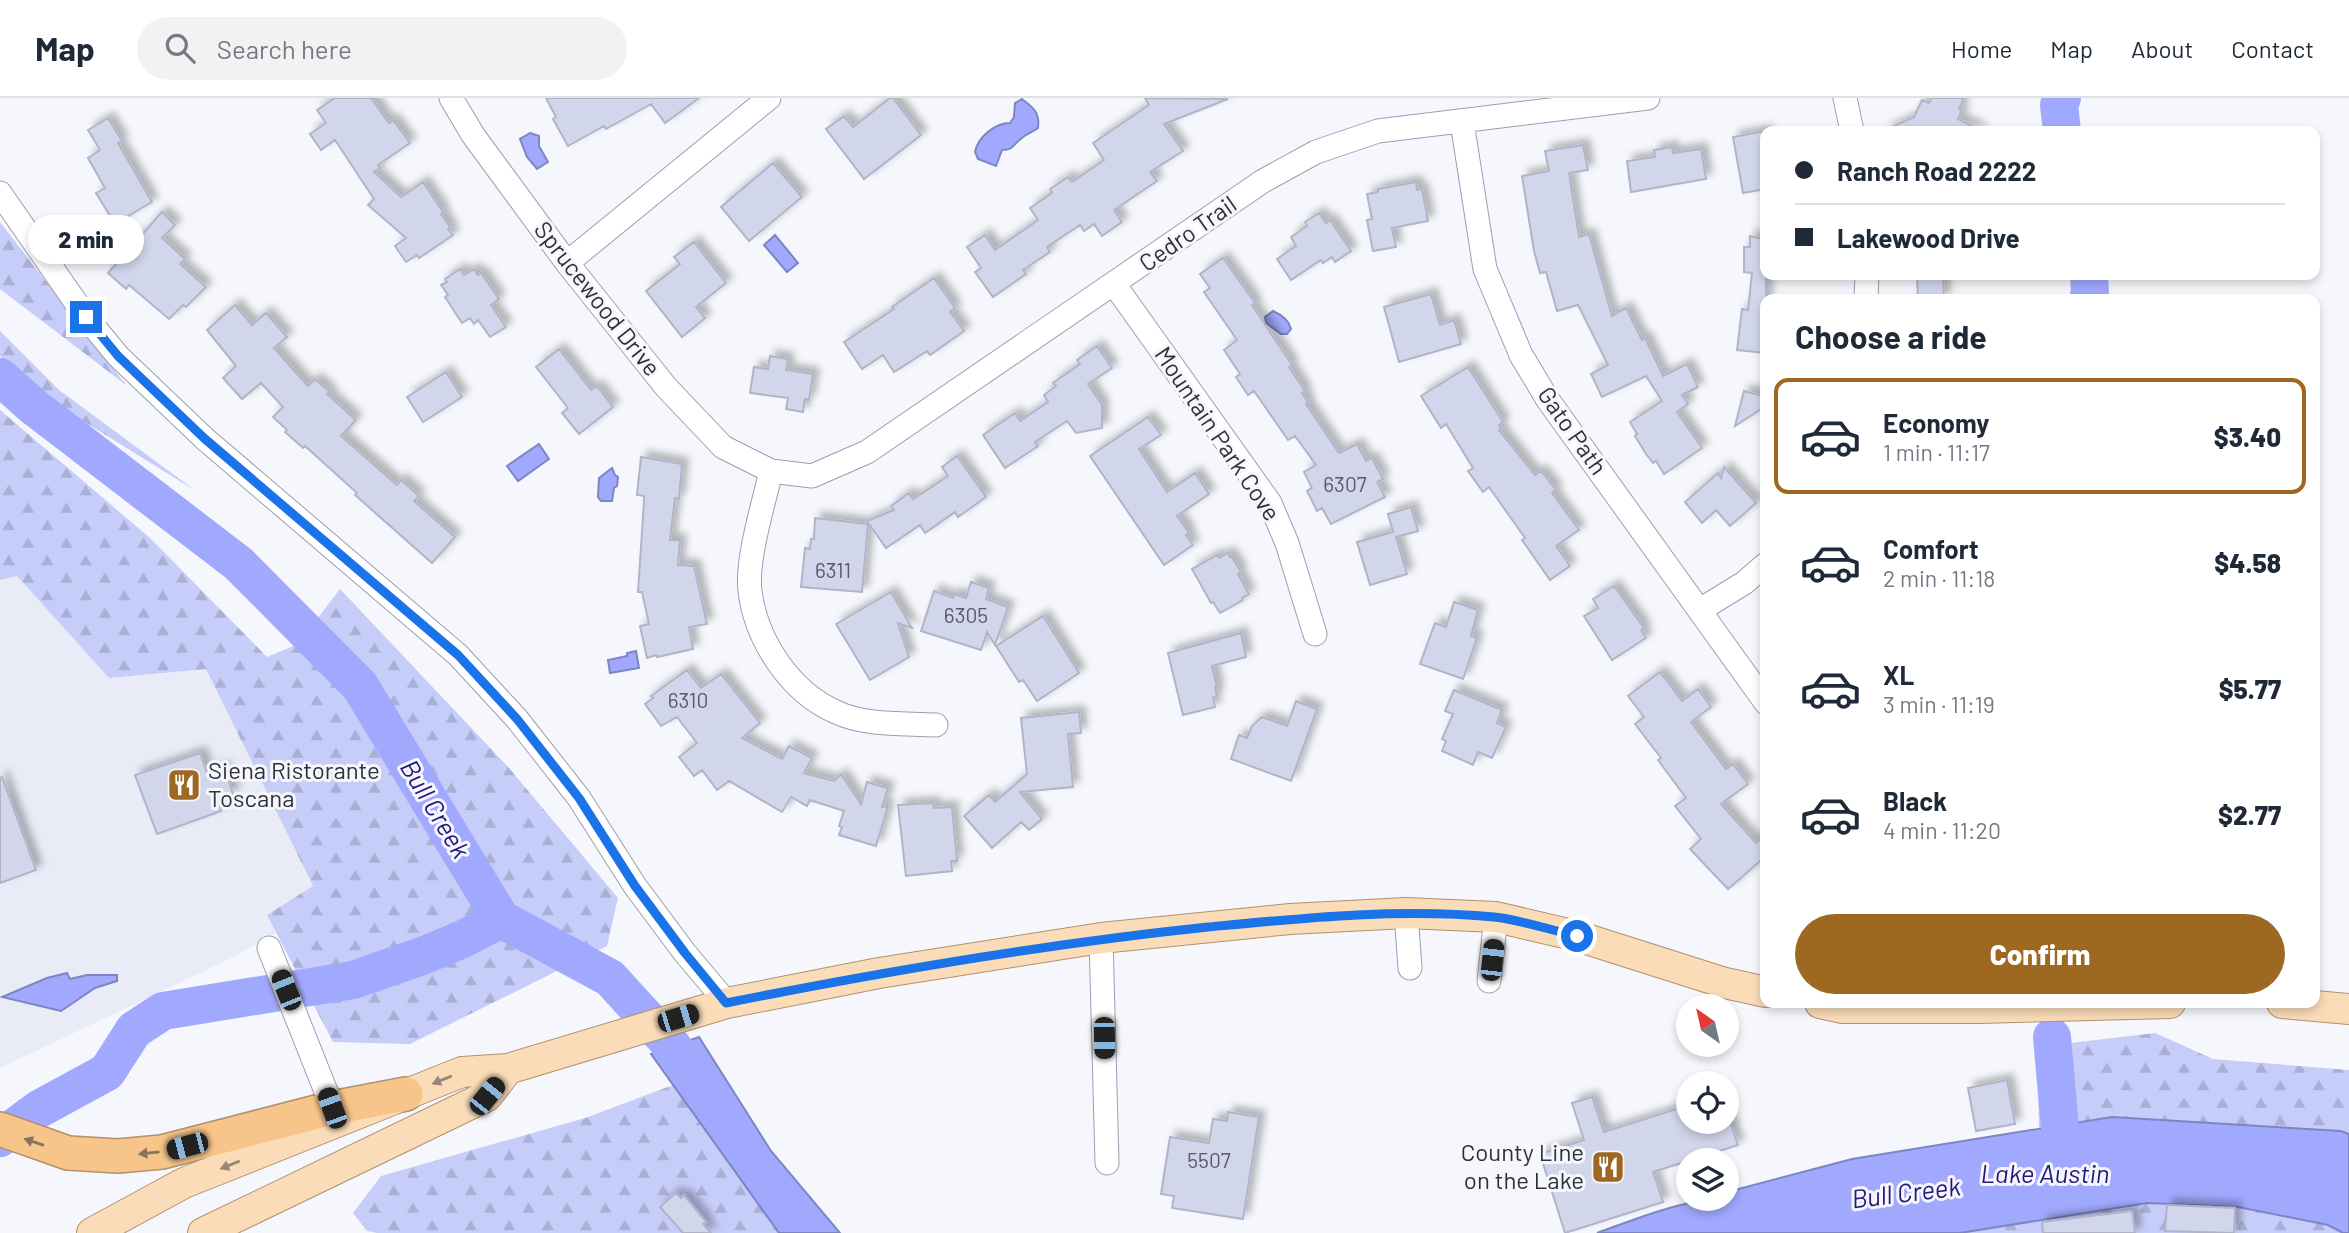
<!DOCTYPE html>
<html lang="en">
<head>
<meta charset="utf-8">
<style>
  body { margin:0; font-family:Barlow,sans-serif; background:#f2f2f3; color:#1f2937; height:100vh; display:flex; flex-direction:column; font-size:26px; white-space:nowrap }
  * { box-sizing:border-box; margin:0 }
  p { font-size:23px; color:#747a83 }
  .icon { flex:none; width:38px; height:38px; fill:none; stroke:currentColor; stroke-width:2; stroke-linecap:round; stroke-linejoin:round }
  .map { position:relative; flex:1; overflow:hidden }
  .sheet { position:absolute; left:1760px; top:196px; width:560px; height:714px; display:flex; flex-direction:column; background:#fff; border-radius:14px; box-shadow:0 4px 10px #0003 }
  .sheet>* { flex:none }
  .hud { position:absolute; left:1760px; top:28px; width:560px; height:154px; border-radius:14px; box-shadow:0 4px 10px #0003; display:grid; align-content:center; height:154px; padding:0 35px; background:#fff }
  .needle { width:46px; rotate:326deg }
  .controls { position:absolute; left:1676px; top:896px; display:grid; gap:14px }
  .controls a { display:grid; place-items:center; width:63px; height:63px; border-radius:50%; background:#fff; box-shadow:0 4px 10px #0003; font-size:35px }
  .end { position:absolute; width:32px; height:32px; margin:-16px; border:9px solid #1a73e8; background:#fff; box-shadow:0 0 0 4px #fff }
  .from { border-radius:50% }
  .bubble { position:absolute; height:49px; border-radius:24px; background:#fff; box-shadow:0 4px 10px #0003; font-size:23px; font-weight:800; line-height:49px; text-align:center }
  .car { position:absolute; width:21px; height:42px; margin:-21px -10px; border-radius:9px; box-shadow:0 0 5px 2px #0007; background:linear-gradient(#222 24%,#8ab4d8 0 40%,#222 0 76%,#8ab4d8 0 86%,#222 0) }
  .hud b { display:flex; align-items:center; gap:24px; height:66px; font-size:26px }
  .hud b+b { border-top:2px solid #e0e1e3 }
  .hud i { width:18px; height:18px; background:#1f2937 }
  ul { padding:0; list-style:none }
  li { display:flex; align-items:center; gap:21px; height:116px; margin:0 14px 10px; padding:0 21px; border:4px solid transparent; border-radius:14px }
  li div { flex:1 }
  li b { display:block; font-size:26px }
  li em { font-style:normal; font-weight:800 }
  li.active { border-color:#9d6921 }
  li>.icon { width:63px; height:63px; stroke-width:1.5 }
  h2 { padding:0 35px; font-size:32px; line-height:84px }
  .button { display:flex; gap:14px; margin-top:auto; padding:14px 35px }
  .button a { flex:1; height:80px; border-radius:42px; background:#9d6921; color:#fff; font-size:28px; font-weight:800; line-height:80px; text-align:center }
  header { display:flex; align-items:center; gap:42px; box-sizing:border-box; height:98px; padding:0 35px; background:#fff; border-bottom:2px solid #e0e1e3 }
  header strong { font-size:33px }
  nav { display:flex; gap:38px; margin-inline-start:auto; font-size:24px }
  .search { width:490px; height:63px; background:#f2f2f3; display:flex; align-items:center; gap:18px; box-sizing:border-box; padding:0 24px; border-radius:38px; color:#747a83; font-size:26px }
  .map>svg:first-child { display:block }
  .built { fill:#e9ebf7 }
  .forest { fill:url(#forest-firs) }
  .water { fill:#a0a9fe; stroke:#7e85c3; stroke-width:2 }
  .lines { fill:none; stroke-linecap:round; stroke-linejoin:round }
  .river { stroke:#a0a9fe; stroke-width:38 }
  .building { fill:#d2d6eb; stroke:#b1b4c9; stroke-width:2; filter:url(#shadow) }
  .minor-casing { stroke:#9b9eb2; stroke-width:25 }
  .major-casing { stroke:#b1916d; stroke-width:32 }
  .highway-casing { stroke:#b1916d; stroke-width:36 }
  .minor { stroke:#fff; stroke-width:23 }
  .major { stroke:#fadcb9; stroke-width:30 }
  .highway { stroke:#f7c58a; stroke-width:33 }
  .oneway { fill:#948678 }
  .oneway2 { fill:#89735d }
  .route { stroke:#1a73e8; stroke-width:9 }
  .labels { text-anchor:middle; stroke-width:6; stroke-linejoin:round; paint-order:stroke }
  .number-label { font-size:21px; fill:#585a65 }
  .street-label { font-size:24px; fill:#2f3038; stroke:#f6f7fc }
  .poi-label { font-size:24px; fill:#2f3038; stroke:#f6f7fc; text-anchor:start }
  .water-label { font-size:26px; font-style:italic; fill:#251878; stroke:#f6f7fc }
</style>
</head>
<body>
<header>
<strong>Map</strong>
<div class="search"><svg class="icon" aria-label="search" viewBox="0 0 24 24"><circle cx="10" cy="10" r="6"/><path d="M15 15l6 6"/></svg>Search here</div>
<nav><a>Home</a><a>Map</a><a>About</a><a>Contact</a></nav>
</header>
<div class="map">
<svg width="2349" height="1135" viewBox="0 0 2349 1135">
  <defs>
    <pattern id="forest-firs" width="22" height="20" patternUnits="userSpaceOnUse" patternTransform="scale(1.75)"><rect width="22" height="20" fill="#c6cdf8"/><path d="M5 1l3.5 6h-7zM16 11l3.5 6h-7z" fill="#aab0d5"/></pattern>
    <filter id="shadow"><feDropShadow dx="6" dy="-6" stdDeviation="3.5" flood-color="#0004"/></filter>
  </defs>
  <rect width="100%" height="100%" fill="#f6f7fc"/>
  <path class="built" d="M16,477L109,580L206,571L313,789L267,817L276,835L236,858L0,970V482Z"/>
  <path class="forest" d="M0,124L126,287L0,191Z
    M0,233L59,292L196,393L44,299L0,258Z
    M0,312L150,440L267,559L298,546L340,491L509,670L618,800L607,848L410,946L333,944L267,817L313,788L206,571L109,580L17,478L0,482Z
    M2155,935L2213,961L2349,972V1036L2341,1033L2112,1019L2039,1031L2037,949Z
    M673,987L779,1135H377L367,1133L353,1115L381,1078L585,1020Z
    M2147,1105L2238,1109L2328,1127L2343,1135H1960Z"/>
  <path class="water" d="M1022,1C1034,10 1040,15 1038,30C1033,34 1026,36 1022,40C1013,46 1014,52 1002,52L996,68L978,61L975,54C978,39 995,25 1010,25L1014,19L1015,5Z
    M530,35L539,38V48L548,64L537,71L527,59L520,41Z
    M775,137L798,165L787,174L764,147Z
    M1273,213C1282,217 1289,222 1291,231L1287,236H1281L1266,225L1265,219Z
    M539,346L549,361L518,383L507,368Z
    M612,370L615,377L618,379L617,388L614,390L612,403H601L598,399L599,380Z
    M636,553L639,570L610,575L608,562L627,558V555Z
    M67,875L70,881L87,877H117V883L95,890L61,913L2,899L47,880Z
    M699,939L771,1053L840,1135H779L651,956Z
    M2112,1019L2341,1033L2349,1036V1135H2343L2328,1127L2238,1109L2147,1105L1960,1135H1597C1639,1120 1682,1101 1727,1101V1094L1852,1061Z"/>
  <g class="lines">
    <path class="river" d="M2062,0L2059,7L2062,33
      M2088,201L2090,195L2089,177
      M0,279L34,309L239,466L360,588L501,821L610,880L673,949L703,991
      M2052,939L2064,1076
      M0,1040L39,1011L107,974L134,932L163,913L353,882L422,858L463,841L501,821"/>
  </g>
  <path class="building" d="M335,0H371L389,25L393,22L410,45L378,67L380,70L374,74L401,99L423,84L443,114L441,116L450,129L448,131L453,137L419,160L417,157L406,164L395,148L406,140L368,107L374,101L335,42L321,52L310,36L326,25L317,12Z
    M546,0H699L665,25L651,6L606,31L604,28L568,48L553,21L556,19Z
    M890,0H893L921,37L864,81L826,31L844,18L853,29Z
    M1145,0L1228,1L1164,26L1183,53L1150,74L1157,83L1114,112L1122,124L1102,138L1094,126L1084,133L1080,127L1047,149L1050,154L1023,172L1026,176L993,199L975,174L981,170L967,149L985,137L995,152L1038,122L1030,110L1052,95L1050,91L1068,79L1072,84L1104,62L1093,45L1149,7Z
    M1931,0H1964L1959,11L1962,12L1958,21L1982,33H1939L1932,30L1926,33H1883L1914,19L1922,2L1929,5Z
    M108,20L122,43L118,45L152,104L115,126L96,95L105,90L88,60L100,52L88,32Z
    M1766,33V91L1743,95L1733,39Z
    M1583,47L1588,72L1569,75L1579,139L1589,136L1612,218L1626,210L1642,242L1645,240L1663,278L1687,266L1698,289L1682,297L1688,306L1677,314L1702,350L1664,376L1656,363L1653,365L1646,356L1635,338L1637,336L1630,324L1662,303L1646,278L1602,299L1591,276L1608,267L1578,207L1557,213L1546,174L1540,175L1534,153L1522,78L1549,73L1545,53Z
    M1672,49L1673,55L1701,51L1706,81L1631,94L1627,63L1655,59L1654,52Z
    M773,65L802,99L749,143L721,109Z
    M1416,84L1417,92L1422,91L1428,123L1392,130L1396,149L1373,153L1367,122L1372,121L1367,96L1378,94V91Z
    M162,114L175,127L162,140L185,161L180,166L206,189L186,209L183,207L169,221L129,187L126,191L108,175Z
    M1319,115L1326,125L1330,122L1351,153L1335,164L1332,159L1323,165L1321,162L1291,182L1277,161L1296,148L1291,139L1307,128L1305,124Z
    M1750,138L1766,142V255L1737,252L1742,211L1748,212L1752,175L1744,174V149H1750Z
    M694,144L726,185L696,209L705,220L682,239L646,193L680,166L674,159Z
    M1223,160L1255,205L1252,207L1292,267L1289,269L1305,293L1302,295L1308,304L1306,306L1339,355L1357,346L1366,363L1372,360L1383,381L1377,384L1385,399L1331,426L1322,410L1317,413L1307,393L1312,390L1304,374L1316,367L1295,338L1288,342L1254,293L1248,297L1236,279L1240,276L1224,252L1237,242L1204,194L1210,190L1200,176Z
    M460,171L464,177L474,171L478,177L481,175L499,201L491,207L506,229L490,239L478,222L474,226L470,220L462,225L445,199L448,197L441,187L447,184L445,181Z
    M1917,177H1943L1944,201H1918Z
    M934,180L955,210L950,214L964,233L930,257L927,253L894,274L883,257L862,271L844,244L894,211L892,209Z
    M1431,196L1440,227L1454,222L1461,246L1399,264L1384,209Z
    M235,207L252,227L266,215L287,239L274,250L308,288L315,281L330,294L327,296L356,322L341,338L397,387L401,382L419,398L414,403L455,439L432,465L355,397L357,395L305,348L303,350L285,334L287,332L273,319L283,309L261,285L242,301L223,280L236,268L207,232Z
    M1097,248L1112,270L1088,286L1102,307V330L1076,335L1067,323L1035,344L1038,348L1005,370L983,337L1015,315L1020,323L1048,304L1044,297L1056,288L1053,285L1080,266L1077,262Z
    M559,251L591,292L597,288L613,309L579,336L562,315L568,310L536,269Z
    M770,258L788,261L786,272L813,276L809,302L805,301L803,314L786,311L788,300L750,295L754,269L768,271Z
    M1468,269L1503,324L1499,327L1501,330L1499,332L1535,377L1541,373L1556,392L1552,395L1579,432L1556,448L1570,468L1550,482L1522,442L1525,440L1489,389L1483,394L1468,373L1473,370L1446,326L1441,330L1421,298Z
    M446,274L462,299L423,324L407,299Z
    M1744,293L1766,299V308L1735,328Z
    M1148,319L1161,337L1139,351L1167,394L1195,375L1209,396L1177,418L1189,435L1186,437L1193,447L1164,467L1090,358Z
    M957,358L986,399L958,419L955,414L925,435L920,427L886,450L867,423L894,412L891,408L909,395L913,401L948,378L942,369Z
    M641,359L682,366L679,401L675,400L670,442H680L678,467L694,468L707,526L689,529L693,551L657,559L656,557L647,560L640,528L649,526L642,494H638L644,404V398L637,397Z
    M1724,369L1756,405L1730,428L1716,412L1702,425L1685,404L1718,375L1721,380Z
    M1411,409L1418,433L1396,439L1407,476L1370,487L1357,444L1393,434L1388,416Z
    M815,420L868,426L862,494L801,489L805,450L810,451L811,441H814Z
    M1228,455L1230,459L1231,458L1241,474L1238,476L1249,496L1242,500L1243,502L1220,515L1213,504L1211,505L1192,471L1217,457L1219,460Z
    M971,484L989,490L986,501L1008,509L995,547L987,534L981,552L921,533L934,493L953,500L954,496L966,500Z
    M1614,488L1644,530L1641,532L1646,540L1612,562L1584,518L1598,510L1593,501Z
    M891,494L912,530L898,525L909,559L870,582L836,526Z
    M1454,504L1478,512L1471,538L1477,540L1463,581L1420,566L1435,525L1446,529Z
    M1043,518L1079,575L1037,603L1023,582L1019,584L996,548Z
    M1241,535L1246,559L1212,568L1217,589H1215L1217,598L1213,599L1215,609L1183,617L1168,555Z
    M687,572L701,590L721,576L760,625L742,640L782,661L789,648L812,660L804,675L834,683L841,676L861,706L867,684L888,690L882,709L888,708L876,748L839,737L842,729L839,728L844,713L810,702L807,708L791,699L782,714L729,683L717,692L702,672L694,678L679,659L697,645L677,619L661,628L645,606L653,600L651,598Z
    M1660,574L1682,603L1698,591L1711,609L1691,624L1726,671L1733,666L1748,686L1721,706L1756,745L1766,736V758L1728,791L1690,751L1701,741L1675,708L1686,700L1658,662L1661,660L1635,626L1644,619L1628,598Z
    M1454,592L1502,612L1497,625L1506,629L1492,660L1478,654L1473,667L1442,653L1446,643L1442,641L1453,616L1445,613Z
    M1296,603L1317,611L1291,683L1231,661L1239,637L1247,640L1252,628L1262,619L1287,628Z
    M1079,614L1081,635L1068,636L1073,689L1020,694L1042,721L1029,732L1021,724L992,750L964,718L989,697L995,704L1027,676L1021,620Z
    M200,655L207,675L224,670L233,696L218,700L221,713L157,736L135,677Z
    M2,679L36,772L0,785V680Z
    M933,705L934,710L952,709L957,763H951L952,773L906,778L898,707Z
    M2007,982L2015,1026L1976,1033L1968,990Z
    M1592,999L1604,1034L1689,1007V1024H1730L1738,1047L1653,1074L1663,1104L1565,1135L1540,1056L1584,1042L1572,1005Z
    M1228,1014L1259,1019L1243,1121L1172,1110L1174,1098L1161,1096L1170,1039L1209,1045L1213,1021L1227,1023Z
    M676,1095L681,1100L684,1097L706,1124L703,1126L711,1135H683L660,1109Z
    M2167,1107L2235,1110L2234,1135L2165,1133Z
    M2132,1113L2135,1135H2043L2042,1124Z"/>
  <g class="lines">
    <defs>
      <path id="minor" d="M451,0L473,37L567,165L666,289L723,349L771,373L812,378L867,354L1263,83L1316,54L1378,33L1648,0
        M1845,0L1852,33
        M1462,24L1485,171L1521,257L1548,302L1766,605
        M0,95L86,219L118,258L205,341L458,557L517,621L579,700L635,788L685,855L727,905
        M567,165L769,0
        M1114,186L1270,405L1287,445L1315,536
        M1866,201L1867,177
        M771,373C764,405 746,461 750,493C756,542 790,594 836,614C865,628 904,625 936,627
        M1700,512L1744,485L1766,466
        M1406,815L1410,870
        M1101,840L1107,1065
        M269,850L337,1021
        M1489,883L1496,819"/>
      <path id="major" d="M1820,905L1843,910H1979L2170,905
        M2282,905L2349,911
        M92,1135L184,1085L462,974L508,971L727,905L879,875L1101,840L1290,821L1406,815L1496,819L1577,838L1725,885L1766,894
        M203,1135L487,998L508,971"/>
      <path id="highway" d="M0,1031L68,1055L118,1058L162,1054L332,1010L406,996"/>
    </defs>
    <use href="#minor" class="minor-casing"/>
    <use href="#major" class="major-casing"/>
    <use href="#highway" class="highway-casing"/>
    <use href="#minor" class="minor"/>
    <use href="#major" class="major"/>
    <use href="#highway" class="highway"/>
  </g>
  <defs><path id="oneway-solid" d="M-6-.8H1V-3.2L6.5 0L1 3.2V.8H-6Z" transform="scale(1.75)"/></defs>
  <g class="oneway">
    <use href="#oneway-solid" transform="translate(442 982) rotate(158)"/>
    <use href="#oneway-solid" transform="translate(230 1067) rotate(158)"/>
  </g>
  <g class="oneway2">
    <use href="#oneway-solid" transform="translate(34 1044) rotate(-161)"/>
    <use href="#oneway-solid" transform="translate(149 1055) rotate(174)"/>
  </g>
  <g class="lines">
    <path class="route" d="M86,219L118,258L205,341L458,557L517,621L579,700L635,788L685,855L726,905C886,873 1046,846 1208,829C1303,820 1400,810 1494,819C1522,822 1550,832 1577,838"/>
  </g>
  <defs>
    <symbol id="restaurant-square" viewBox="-11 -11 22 22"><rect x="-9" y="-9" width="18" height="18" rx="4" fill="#9d6921" stroke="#f6f7fc"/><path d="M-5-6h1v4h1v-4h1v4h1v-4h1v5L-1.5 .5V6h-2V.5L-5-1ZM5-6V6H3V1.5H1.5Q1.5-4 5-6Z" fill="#fff"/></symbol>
  </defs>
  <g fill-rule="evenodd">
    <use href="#restaurant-square" x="165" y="668" width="38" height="38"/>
    <use href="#restaurant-square" x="1589" y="1050" width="38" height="38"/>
  </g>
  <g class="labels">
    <g class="number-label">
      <text x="1345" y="394">6307</text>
      <text x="833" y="480">6311</text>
      <text x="966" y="525">6305</text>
      <text x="688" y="610">6310</text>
      <text x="1209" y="1070">5507</text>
    </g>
    <g class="street-label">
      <text transform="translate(1188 136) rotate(-35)" y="8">Cedro Trail</text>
      <text transform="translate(597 201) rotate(52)" y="8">Sprucewood Drive</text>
      <text transform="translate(1572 333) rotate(55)" y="8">Gato Path</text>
      <text transform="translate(1217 336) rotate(56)" y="8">Mountain Park Cove</text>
    </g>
    <g class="poi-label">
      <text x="208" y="681">Siena Ristorante<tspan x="208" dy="28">Toscana</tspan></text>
      <text x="1584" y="1063" text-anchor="end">County Line<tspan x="1584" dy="28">on the Lake</tspan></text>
    </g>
    <g class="water-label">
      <text transform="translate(435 711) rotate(59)" y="9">Bull Creek</text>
      <text x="2045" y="1085">Lake Austin</text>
      <text transform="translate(1906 1095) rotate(-7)" y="9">Bull Creek</text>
    </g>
  </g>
</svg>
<div class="controls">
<a><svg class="needle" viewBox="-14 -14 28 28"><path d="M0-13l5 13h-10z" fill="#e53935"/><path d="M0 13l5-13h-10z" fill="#747a83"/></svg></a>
<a><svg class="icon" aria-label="locate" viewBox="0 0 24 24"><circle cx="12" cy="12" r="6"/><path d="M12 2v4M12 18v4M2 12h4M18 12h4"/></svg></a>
<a><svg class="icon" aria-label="layers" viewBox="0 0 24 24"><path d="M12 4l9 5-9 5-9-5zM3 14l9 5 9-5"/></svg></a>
</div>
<i class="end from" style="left:1577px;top:838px"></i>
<i class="end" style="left:86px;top:219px"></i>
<div class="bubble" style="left:28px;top:117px;width:116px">2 min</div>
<i class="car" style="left:1492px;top:862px;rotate:6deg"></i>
<i class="car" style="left:286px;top:892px;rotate:338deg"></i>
<i class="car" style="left:678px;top:920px;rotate:73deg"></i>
<i class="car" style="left:1104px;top:940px;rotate:179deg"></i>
<i class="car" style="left:487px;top:998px;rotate:39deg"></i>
<i class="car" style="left:332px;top:1010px;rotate:340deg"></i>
<i class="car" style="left:187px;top:1048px;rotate:255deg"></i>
<div class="hud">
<b><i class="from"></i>Ranch Road 2222</b>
<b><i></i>Lakewood Drive</b>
</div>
<section class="sheet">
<h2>Choose a ride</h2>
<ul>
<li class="active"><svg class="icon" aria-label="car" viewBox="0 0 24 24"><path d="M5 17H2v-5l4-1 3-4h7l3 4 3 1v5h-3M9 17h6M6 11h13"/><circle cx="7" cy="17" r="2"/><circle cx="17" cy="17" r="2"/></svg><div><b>Economy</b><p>1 min · 11:17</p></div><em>$3.40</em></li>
<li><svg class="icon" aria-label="car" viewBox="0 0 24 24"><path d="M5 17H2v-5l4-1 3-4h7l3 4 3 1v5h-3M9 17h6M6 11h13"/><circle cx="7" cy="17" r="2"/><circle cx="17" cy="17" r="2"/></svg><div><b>Comfort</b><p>2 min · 11:18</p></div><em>$4.58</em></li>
<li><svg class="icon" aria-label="car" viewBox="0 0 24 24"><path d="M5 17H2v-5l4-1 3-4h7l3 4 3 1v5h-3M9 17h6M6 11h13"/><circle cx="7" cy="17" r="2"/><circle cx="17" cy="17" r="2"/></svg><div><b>XL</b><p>3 min · 11:19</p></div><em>$5.77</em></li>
<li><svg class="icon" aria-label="car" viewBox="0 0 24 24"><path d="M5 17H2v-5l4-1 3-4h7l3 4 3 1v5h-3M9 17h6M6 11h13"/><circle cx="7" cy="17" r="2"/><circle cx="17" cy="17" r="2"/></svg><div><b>Black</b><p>4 min · 11:20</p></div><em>$2.77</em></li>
</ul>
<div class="button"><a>Confirm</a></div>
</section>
</div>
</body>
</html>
